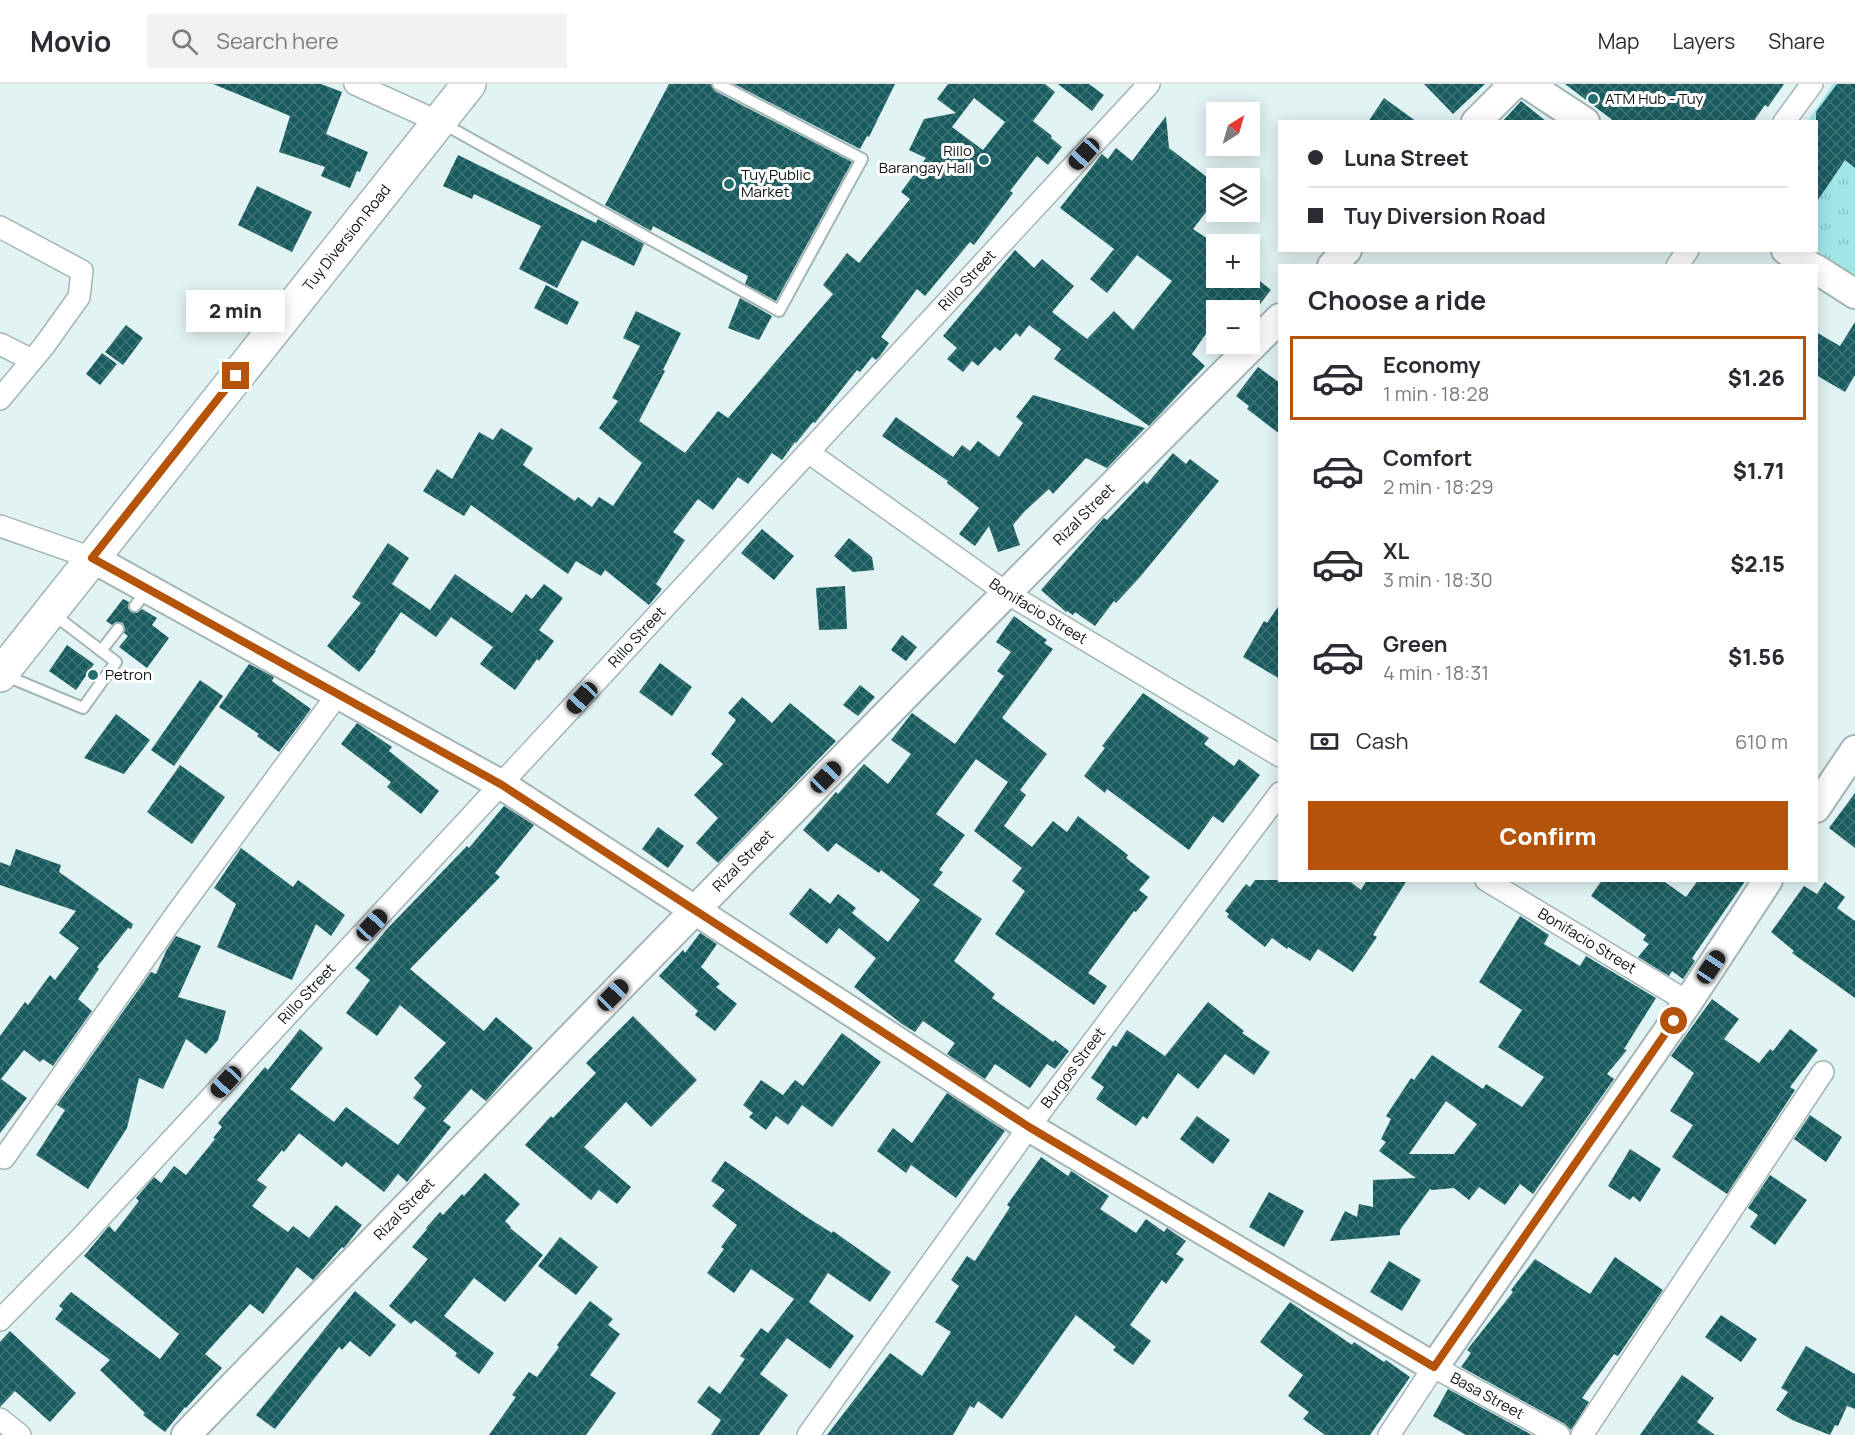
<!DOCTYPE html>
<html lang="en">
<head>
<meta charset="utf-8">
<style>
  body { margin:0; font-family:Manrope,sans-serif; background:#f2f2f3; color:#2b2b33; height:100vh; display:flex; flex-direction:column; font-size:22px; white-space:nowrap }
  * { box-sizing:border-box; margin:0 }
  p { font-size:20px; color:#7c7c81 }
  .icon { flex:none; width:33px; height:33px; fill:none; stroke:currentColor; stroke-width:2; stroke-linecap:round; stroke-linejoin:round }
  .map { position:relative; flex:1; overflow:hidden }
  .details { position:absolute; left:1278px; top:180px; width:540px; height:618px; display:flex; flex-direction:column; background:#fff; border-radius:0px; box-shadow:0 3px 15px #0003 }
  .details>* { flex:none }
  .top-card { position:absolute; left:1278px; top:36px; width:540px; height:132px; border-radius:0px; box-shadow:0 3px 15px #0003; display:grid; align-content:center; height:132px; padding:0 30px; background:#fff }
  .needle { width:39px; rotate:37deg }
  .controls { position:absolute; left:1206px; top:18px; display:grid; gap:12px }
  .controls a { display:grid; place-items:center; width:54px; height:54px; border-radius:0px; background:#fff; box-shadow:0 3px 15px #0003; font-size:30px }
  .end { position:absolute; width:27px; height:27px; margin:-14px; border:8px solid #b45309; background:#fff; box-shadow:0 0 0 3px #fff }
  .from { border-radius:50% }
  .bubble { position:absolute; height:42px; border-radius:0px; background:#fff; box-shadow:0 3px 15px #0003; font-size:20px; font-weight:800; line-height:42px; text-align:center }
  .car { position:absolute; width:18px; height:36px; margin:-18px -9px; border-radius:8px; box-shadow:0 0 4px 2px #0007; background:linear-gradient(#222 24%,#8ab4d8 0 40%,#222 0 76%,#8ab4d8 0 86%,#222 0) }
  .top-card b { display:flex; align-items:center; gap:21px; height:57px; font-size:22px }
  .top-card b+b { border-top:2px solid #e1e1e2 }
  .top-card i { width:15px; height:15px; background:#2b2b33 }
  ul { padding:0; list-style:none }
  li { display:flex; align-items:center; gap:18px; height:84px; margin:0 12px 9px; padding:0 18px; border:3px solid transparent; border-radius:0px }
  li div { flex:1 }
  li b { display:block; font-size:22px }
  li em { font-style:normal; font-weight:800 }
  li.current { border-color:#b45309 }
  li>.icon { width:54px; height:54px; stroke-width:1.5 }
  h2 { padding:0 30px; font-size:27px; line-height:72px }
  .pay { display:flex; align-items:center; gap:15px; height:66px; padding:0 30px; font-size:22px }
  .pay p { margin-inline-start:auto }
  .button { display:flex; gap:12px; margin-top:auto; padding:12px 30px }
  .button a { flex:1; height:69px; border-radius:0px; background:#b45309; color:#fff; font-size:24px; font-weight:800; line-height:69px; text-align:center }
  header { display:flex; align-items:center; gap:36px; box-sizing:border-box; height:84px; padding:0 30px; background:#fff; border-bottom:2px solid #e1e1e2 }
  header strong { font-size:28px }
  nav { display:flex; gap:33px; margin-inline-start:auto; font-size:21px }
  .search { width:420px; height:54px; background:#f2f2f3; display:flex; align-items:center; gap:15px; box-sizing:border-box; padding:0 21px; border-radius:0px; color:#7c7c81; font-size:22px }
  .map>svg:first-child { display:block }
  .park { fill:url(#park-tufts) }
  .building { fill:url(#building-cross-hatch); fill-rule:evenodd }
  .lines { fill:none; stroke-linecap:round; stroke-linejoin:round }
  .lane-casing { stroke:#a3b4b5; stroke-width:14 }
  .street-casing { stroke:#a3b4b5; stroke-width:24 }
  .secondary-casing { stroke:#a3b4b5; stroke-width:32 }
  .primary-casing { stroke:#a3b4b5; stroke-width:36 }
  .lane { stroke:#fff; stroke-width:10 }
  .street { stroke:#fff; stroke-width:21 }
  .secondary { stroke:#fff; stroke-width:28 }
  .primary { stroke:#fff; stroke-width:33 }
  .route { stroke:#b45309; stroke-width:8 }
  .poi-dot { fill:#236f72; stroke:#fff; stroke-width:2 }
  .labels { text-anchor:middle; stroke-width:6; stroke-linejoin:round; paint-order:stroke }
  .poi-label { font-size:15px; fill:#0d1313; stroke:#fff; text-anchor:start }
  .street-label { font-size:15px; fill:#0d1313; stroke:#fff }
</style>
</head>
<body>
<header>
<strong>Movio</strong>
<div class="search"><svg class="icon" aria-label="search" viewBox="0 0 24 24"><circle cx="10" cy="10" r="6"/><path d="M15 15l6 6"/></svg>Search here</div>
<nav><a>Map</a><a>Layers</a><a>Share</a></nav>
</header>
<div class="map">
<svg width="1855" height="1351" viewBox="0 0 1855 1351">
  <defs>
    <pattern id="park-tufts" width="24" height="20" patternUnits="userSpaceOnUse" patternTransform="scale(1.5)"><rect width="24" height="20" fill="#a2e5e7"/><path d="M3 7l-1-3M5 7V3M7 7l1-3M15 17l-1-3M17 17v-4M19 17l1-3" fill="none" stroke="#8ac4c5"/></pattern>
    <pattern id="building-cross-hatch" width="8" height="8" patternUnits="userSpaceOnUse" patternTransform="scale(1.5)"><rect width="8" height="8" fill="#195c5f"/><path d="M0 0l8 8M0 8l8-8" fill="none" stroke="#407375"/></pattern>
  </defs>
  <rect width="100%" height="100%" fill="#e1f3f3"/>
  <path class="park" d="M1833,0H1855V192L1815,167L1816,38H1807Z"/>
  <path class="building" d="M213,0H321L342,8L326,50L368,68L360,88L357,87L350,104L321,92L325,83L279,68L290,32Z
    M669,0H711L715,7L852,78L776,217L745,200L748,192L653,142L651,147L605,121Z
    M734,0H895L869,53L867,52L860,65Z
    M948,0H1045L1055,8L1033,37L1052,52L1051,54L1062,63L1048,81L1037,72L1010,107L1013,109L974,161L970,158L925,212L917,205L881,253L889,259L880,272L876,276L872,273L860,288L857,286L815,339L813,338L796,359L795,358L782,376L772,369L748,400L738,393L713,426L698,415L673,448L685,456L656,500L662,505L649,521L605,486L601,492L576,477L568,490L471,421L464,432L423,407L437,385L452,395L479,348L493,356L501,344L533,364L523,381L575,417L578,413L592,423L599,413L613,422L642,379L599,344L618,317L612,314L640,262L623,254L636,227L681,249L663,286L665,287L639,337L685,369L718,327L728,334L833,210L823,201L847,169L859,179L910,115L901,108L926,74L909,66L924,35L956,29L937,15ZM974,14L1005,38L983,66L952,43Z
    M1058,0H1089L1104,11L1092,27Z
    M1424,0H1485L1453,30Z
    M1565,0H1784L1768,23L1765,21L1753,38H1615Z
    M1837,0H1855V84L1845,76L1816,119V28Z
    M1384,14L1417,38H1368Z
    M1521,17L1547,38H1502Z
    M1166,32L1169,64L1216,100V115L1193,145L1214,159L1211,162L1216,167V194H1250V189L1271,206L1253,229L1238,217L1231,226H1216V235L1192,270L1205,282L1149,342L1054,275L1061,265L1029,241L1020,253L1016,249L1000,267L995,263L978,282L972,277L963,288L947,275L957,264L943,252L1015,166L1034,184L1042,175L1074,202L1052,228L1087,255L1114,227L1133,246L1172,197L1137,171L1107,209L1090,195L1114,165L1060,124L1102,70L1108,75L1116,64L1132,77Z
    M458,71L596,139L598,135L644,160L634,182L582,156L557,204L519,185L541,142L474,110L472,115L443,102Z
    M257,102L312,128L292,168L238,141Z
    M546,201L579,218L567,241L534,224Z
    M740,214L772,232L759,256L728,244Z
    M1855,238V291L1845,308L1816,291V248L1840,262Z
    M126,241L143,254L123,281L105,268Z
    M102,269L117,280L100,301L86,290Z
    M1258,283L1280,299V350L1247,325L1249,322L1236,312Z
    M1033,311L1145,344L1107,384L1086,374L1053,410L1049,405L1024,428L1013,441L1020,461L998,468L989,442L975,462L959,450L979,424L947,399L948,397L882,352L896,333L953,373L962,361L970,367L978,357L999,373L1023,339L1016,333Z
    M1173,369L1186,380L1190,375L1219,397L1140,493L1116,519L1114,517L1095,542L1075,528L1073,531L1067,527L1066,528L1041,506L1103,435L1104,434L1107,436L1144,397L1147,400Z
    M762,445L794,472L774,496L741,469Z
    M849,454L872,473L874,486L853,488L834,472Z
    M388,459L409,474L392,500L430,526L455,490L512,529L526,510L532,515L544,500L563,514L539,546L554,557L539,577L537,575L515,606L480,580L493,563L451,533L436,553L401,528L375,566L376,567L359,588L327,562L361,519L352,513Z
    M845,502L847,545L819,546L816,504Z
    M123,515L129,518L128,524L131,528L137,529L142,525L157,534L152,541L169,554L147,584L119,563L128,552L124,549L125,545L123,539L116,538L112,541L106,537Z
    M1280,520V595L1243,573L1264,537L1267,539Z
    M1014,532L1047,556L1044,559L1053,565L1002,634L1047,670L1020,706L1026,711L1004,742L1032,763L1053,737L1067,748L1078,732L1128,771L1126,774L1150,793L1139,806L1148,813L1136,828L1134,827L1088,889L1107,902L1094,921L995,850L1025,807L1012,797L1022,784L974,747L1008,698L976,675L936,730L965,751L939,786L943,788L933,801L982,835L954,877L995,910L992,914L1053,958L1055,956L1069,967L1055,985L1047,980L1030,1004L995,980L985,995L947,970L955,959L923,937L915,948L902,940L854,903L876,874L839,844L827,860L789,830L810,804L830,820L838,810L856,824L852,829L888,858L920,816L881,786L879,789L836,759L828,768L803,746L836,708L838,710L864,680L888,700L911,670L891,656L912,629L955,660L1004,592L997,587L1011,568L996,558Z
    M902,551L917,563L906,577L891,566Z
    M67,561L94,580L76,606L49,587Z
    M660,579L692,603L672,632L639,608Z
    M249,580L274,593L272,597L311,625L279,668L257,652L259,650L219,623Z
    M200,596L223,612L174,682L151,666Z
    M860,601L875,613L858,632L843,621Z
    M1143,609L1209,654L1204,660L1234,682L1239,675L1260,691L1223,739L1213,732L1189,766L1107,705L1105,709L1084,692L1105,664L1102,662Z
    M742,613L772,639L790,619L836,657L718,779L696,759L718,734L694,711L723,680L711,670L736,636L728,629Z
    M116,630L150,656L124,690L84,674Z
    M357,639L392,663L389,667L439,707L421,730L387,703L391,698L341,660Z
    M180,681L225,713L192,760L147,728Z
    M1855,709V764L1829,744Z
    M504,722L534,741L495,789L500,793L410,885L484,947L496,933L533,964L486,1017L471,1005L443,1037L451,1043L407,1098L398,1090L384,1108L346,1078L342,1083L299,1049L284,1068L282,1066L257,1096L267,1103L252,1122L288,1148L293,1142L309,1154L336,1121L362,1141L344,1164L342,1163L313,1196L297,1183L263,1230L250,1220L205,1270L222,1284L186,1324L185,1323L165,1348L143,1331L145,1329L100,1286L110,1276L55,1235L63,1225L59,1222L71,1208L160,1275L179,1250L84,1172L109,1142L115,1148L139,1117L136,1114L154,1093L161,1099L174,1082L186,1091L215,1055L213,1054L222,1043L218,1039L265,983L268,986L300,945L323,964L290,1005L334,1038L346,1023L398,1061L426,1024L413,1014L422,1002L414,994L446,959L400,921L377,952L346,929L370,896L355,884L387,845L467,762L469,764Z
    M658,743L684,762L668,784L642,765Z
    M241,764L293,803L298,796L345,831L331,852L316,840L292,896L217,863L236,820L214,804Z
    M16,765L61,781L59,788L133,840L131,845L128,844L97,883L99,885L78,915L92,927L53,982L43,975L40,978L24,966L1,995L27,1014L0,1049V952L25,918L28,921L50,891L55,896L79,864L59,849L76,827L0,801V778L10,782Z
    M1255,796H1348L1361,806L1367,796H1407L1373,851L1377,853L1353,888L1318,865L1310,877L1288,863L1287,865L1272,854L1265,863L1227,833L1229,830L1225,827L1246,800L1250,803Z
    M1602,796H1662L1686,813L1698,796H1746L1692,874L1695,877L1683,895L1672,887L1669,892L1638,873L1649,860L1643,856L1646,851L1591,812Z
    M1825,798L1845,813L1837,824L1855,837V914L1792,869L1794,867L1771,848L1804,802L1817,810Z
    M1520,832L1549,851L1544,860L1580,882L1586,872L1656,914L1624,965L1627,966L1607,990L1614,995L1533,1110L1520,1100L1505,1121L1479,1103L1469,1116L1454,1104L1432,1106L1430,1105L1400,1146V1151L1330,1157L1345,1127L1357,1133L1359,1120L1373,1123V1096L1416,1094L1379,1067L1386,1058L1381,1055L1391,1035L1386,1032L1411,994L1414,996L1432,971L1483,1005L1486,1000L1522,1023L1544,993L1498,963L1522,926L1479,898ZM1446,1017L1477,1040L1454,1070H1409Z
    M700,849L717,860L701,883L720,900L716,903L737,920L715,947L695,931L698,927L659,892L683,866L685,869Z
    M176,852L201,862L178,913L226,927L218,956L206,970L186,955L163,1005L139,994L127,1044L88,1105L36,1071L65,1026L57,1021L151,888L156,890L167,865Z
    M1712,915L1739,935L1724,955L1759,979L1770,965L1773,967L1790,945L1818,966L1790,1003L1795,1006L1727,1110L1672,1073L1693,1041L1670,1027L1694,989L1671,972Z
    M1208,918L1244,947L1242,949L1270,968L1254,991L1225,970L1198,1005L1178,989L1147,1035L1143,1032L1136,1042L1096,1015L1104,1003L1091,994L1113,961L1116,963L1127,946L1165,972Z
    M633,932L697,996L651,1043L626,1018L584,1063L631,1103L617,1120L599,1106L591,1116L525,1061L551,1032L553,1034L596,989L586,979Z
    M842,949L881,978L832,1043L802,1021L788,1041L776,1032L766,1046L749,1033L753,1029L743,1021L761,996L783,1011L795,996L803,1002Z
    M947,1009L1005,1047L956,1114L911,1081L906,1089L877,1067L893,1044L912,1059Z
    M1810,1031L1842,1053L1826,1078L1794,1055Z
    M1197,1032L1230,1056L1213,1080L1180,1055Z
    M1630,1065L1661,1085L1640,1118L1633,1112L1630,1116L1608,1102Z
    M1041,1073L1068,1092L1071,1087L1109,1112L1100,1125L1136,1149L1146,1135L1164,1148L1167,1144L1186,1157L1176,1170L1184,1175L1166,1200L1162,1196L1130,1241L1151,1257L1133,1281L1113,1266L1116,1263L1076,1231L1002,1335L978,1317L974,1324L970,1322L953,1351H827L890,1269L922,1292L951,1248L935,1238L959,1202L951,1196L967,1172L975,1177L1010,1123L1007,1121Z
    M725,1077L805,1132L832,1149L833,1147L891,1188L870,1218L828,1189L809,1218L854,1252L830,1285L787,1254L760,1290L788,1311L759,1351H711L721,1336L697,1318L709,1302L720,1310L745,1275L740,1272L761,1244L768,1249L794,1215L751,1185L734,1209L707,1189L724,1165L721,1163L737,1141L712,1122L725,1106L711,1097Z
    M485,1089L520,1120L505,1137L511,1143L510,1144L543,1171L505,1218L474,1194L444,1232L494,1269L479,1290L455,1272L457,1269L415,1236L411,1240L389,1222L428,1175L412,1163L427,1145L426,1144L440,1128L443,1131L462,1110L464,1112Z
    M1770,1091L1807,1116L1775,1161L1750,1143L1758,1131L1748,1124Z
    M1269,1108L1304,1127L1284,1163L1249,1143Z
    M560,1153L598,1183L576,1211L538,1182Z
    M1615,1173L1663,1206L1618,1272L1614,1270L1582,1314L1589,1318L1571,1346L1565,1340L1461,1283L1471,1269L1467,1266L1513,1208L1511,1206L1535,1175L1590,1210Z
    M1389,1177L1421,1196L1402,1227L1370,1208Z
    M355,1207L396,1241L370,1273L350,1257L342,1266L339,1263L275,1345L256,1331Z
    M590,1217L613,1235L608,1241L620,1250L590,1291L616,1309L586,1351H489L516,1313L512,1311L529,1288L537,1293L559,1263L557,1261Z
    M1290,1218L1352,1261L1354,1258L1384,1278L1386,1276L1410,1293L1370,1351H1325L1303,1335L1309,1328L1288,1312L1303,1291L1260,1258Z
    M1721,1231L1757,1255L1741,1278L1705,1253Z
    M10,1247L76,1309L50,1338L15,1307L0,1323V1258Z
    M1806,1262L1855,1290V1325L1847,1322L1838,1342L1835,1341L1830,1351L1792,1336L1776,1326L1788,1308L1781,1304Z
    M1682,1291L1714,1314L1697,1338L1715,1351H1640Z
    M1448,1305L1532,1351H1466L1433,1332Z"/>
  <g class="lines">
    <defs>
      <path id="lane" d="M442,39L779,227L862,75L718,0
        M135,522L148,505
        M101,567L118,545
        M4,591L83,624L116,578L53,530"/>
      <g id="street">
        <path d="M355,0L439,38"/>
        <path d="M1784,38L1812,0"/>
        <path d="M0,143L82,187L79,213L44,262L0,315"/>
        <path d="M1677,182L1688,166"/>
        <path d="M0,260L32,276"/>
        <path id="s1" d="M808,368L1005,508L1280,672"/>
        <path d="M0,442L92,474"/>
        <path id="s2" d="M1486,796L1688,918"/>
        <path d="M4,1074L174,833L338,610"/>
        <path id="s3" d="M0,1236L80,1155L1149,0"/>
        <path d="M0,1335L20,1351"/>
        <path id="s4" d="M808,1351L1029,1043L1280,709"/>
        <path id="s5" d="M1389,1351L1434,1283L1559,1351"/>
        <path d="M1582,1351L1823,988"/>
      </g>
      <g id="secondary">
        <path d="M1527,0L1585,38"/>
        <path d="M1476,38L1514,0"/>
        <path d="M1786,166L1810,182"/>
        <path d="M1332,182L1347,166"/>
        <path d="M1816,185L1855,210"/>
        <path d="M92,474L502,701L1029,1043L1434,1283L1688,918L1768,796"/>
        <path d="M1816,724L1855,666"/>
        <path id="s6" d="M186,1351C548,976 911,602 1280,234"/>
      </g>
      <g id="primary">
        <path id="s7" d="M0,591L469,0"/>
      </g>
    </defs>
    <use href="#lane" class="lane-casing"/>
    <use href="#street" class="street-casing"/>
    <use href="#secondary" class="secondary-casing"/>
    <use href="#primary" class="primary-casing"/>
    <use href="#lane" class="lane"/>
    <use href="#street" class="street"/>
    <use href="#secondary" class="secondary"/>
    <use href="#primary" class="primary"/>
  </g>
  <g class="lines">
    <path class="route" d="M236,292L92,474L502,701L1029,1043L1434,1283L1674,937"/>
  </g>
  <g class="poi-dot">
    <circle cx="1593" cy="15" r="6"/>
    <circle cx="984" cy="76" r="6"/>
    <circle cx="729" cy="100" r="6"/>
    <circle cx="93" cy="591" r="6"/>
  </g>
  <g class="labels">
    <g class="poi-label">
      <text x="1605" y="20">ATM Hub - Tuy</text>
      <text x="972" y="72" text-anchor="end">Rillo<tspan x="972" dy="17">Barangay Hall</tspan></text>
      <text x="741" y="96">Tuy Public<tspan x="741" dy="17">Market</tspan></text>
      <text x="105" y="596">Petron</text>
    </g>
    <g class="street-label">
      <text dy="5" stroke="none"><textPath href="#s7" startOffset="558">Tuy Diversion Road</textPath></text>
      <text dy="5" stroke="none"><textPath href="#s3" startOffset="1420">Rillo Street</textPath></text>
      <text dy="5" stroke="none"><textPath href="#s6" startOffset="1286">Rizal Street</textPath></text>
      <text dy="5" stroke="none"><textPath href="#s1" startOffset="280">Bonifacio Street</textPath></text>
      <text dy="5" stroke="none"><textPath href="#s3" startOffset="934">Rillo Street</textPath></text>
      <text dy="5" stroke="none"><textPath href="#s6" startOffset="800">Rizal Street</textPath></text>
      <text dy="5" stroke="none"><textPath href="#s2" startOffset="118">Bonifacio Street</textPath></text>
      <text dy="5" stroke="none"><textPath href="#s3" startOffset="448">Rillo Street</textPath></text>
      <text dy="5" stroke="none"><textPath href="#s4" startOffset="453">Burgos Street</textPath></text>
      <text dy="5" stroke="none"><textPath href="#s6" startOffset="314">Rizal Street</textPath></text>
      <text dy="5" stroke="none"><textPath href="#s5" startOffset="142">Basa Street</textPath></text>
    </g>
  </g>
</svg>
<div class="controls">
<a><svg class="needle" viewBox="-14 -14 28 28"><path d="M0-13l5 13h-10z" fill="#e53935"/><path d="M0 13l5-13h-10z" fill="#7c7c81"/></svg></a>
<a><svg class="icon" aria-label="layers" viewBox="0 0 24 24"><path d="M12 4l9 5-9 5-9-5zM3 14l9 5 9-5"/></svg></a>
<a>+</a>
<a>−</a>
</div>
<i class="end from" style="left:1674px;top:937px"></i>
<i class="end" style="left:236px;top:292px"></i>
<div class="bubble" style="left:186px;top:206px;width:99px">2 min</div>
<i class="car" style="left:1084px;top:70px;rotate:223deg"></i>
<i class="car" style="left:582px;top:614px;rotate:223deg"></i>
<i class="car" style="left:826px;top:693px;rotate:44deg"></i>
<i class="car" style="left:372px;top:841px;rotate:43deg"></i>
<i class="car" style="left:1711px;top:883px;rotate:34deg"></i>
<i class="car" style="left:613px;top:911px;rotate:44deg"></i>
<i class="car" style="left:226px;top:998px;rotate:223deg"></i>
<div class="top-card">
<b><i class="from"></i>Luna Street</b>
<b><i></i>Tuy Diversion Road</b>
</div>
<section class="details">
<h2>Choose a ride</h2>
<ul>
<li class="current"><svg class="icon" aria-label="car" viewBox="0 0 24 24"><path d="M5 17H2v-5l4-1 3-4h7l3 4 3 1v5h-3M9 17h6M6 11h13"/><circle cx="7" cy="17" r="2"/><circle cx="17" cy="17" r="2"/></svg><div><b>Economy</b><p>1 min · 18:28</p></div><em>$1.26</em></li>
<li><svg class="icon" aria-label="car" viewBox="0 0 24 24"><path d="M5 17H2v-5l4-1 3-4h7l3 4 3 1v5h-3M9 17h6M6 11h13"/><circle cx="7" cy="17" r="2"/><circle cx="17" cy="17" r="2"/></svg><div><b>Comfort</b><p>2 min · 18:29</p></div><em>$1.71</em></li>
<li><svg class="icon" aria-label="car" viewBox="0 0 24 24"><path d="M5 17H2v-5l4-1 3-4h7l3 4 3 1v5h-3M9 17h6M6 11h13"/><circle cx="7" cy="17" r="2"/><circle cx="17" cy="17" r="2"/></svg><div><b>XL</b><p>3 min · 18:30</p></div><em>$2.15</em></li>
<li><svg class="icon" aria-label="car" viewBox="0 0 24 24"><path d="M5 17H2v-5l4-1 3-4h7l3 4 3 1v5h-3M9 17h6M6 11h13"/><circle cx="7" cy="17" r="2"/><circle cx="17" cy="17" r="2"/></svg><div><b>Green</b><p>4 min · 18:31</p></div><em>$1.56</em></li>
</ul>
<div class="pay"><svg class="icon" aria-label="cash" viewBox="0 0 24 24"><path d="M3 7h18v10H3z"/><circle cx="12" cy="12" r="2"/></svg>Cash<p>610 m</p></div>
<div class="button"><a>Confirm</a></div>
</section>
</div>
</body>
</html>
